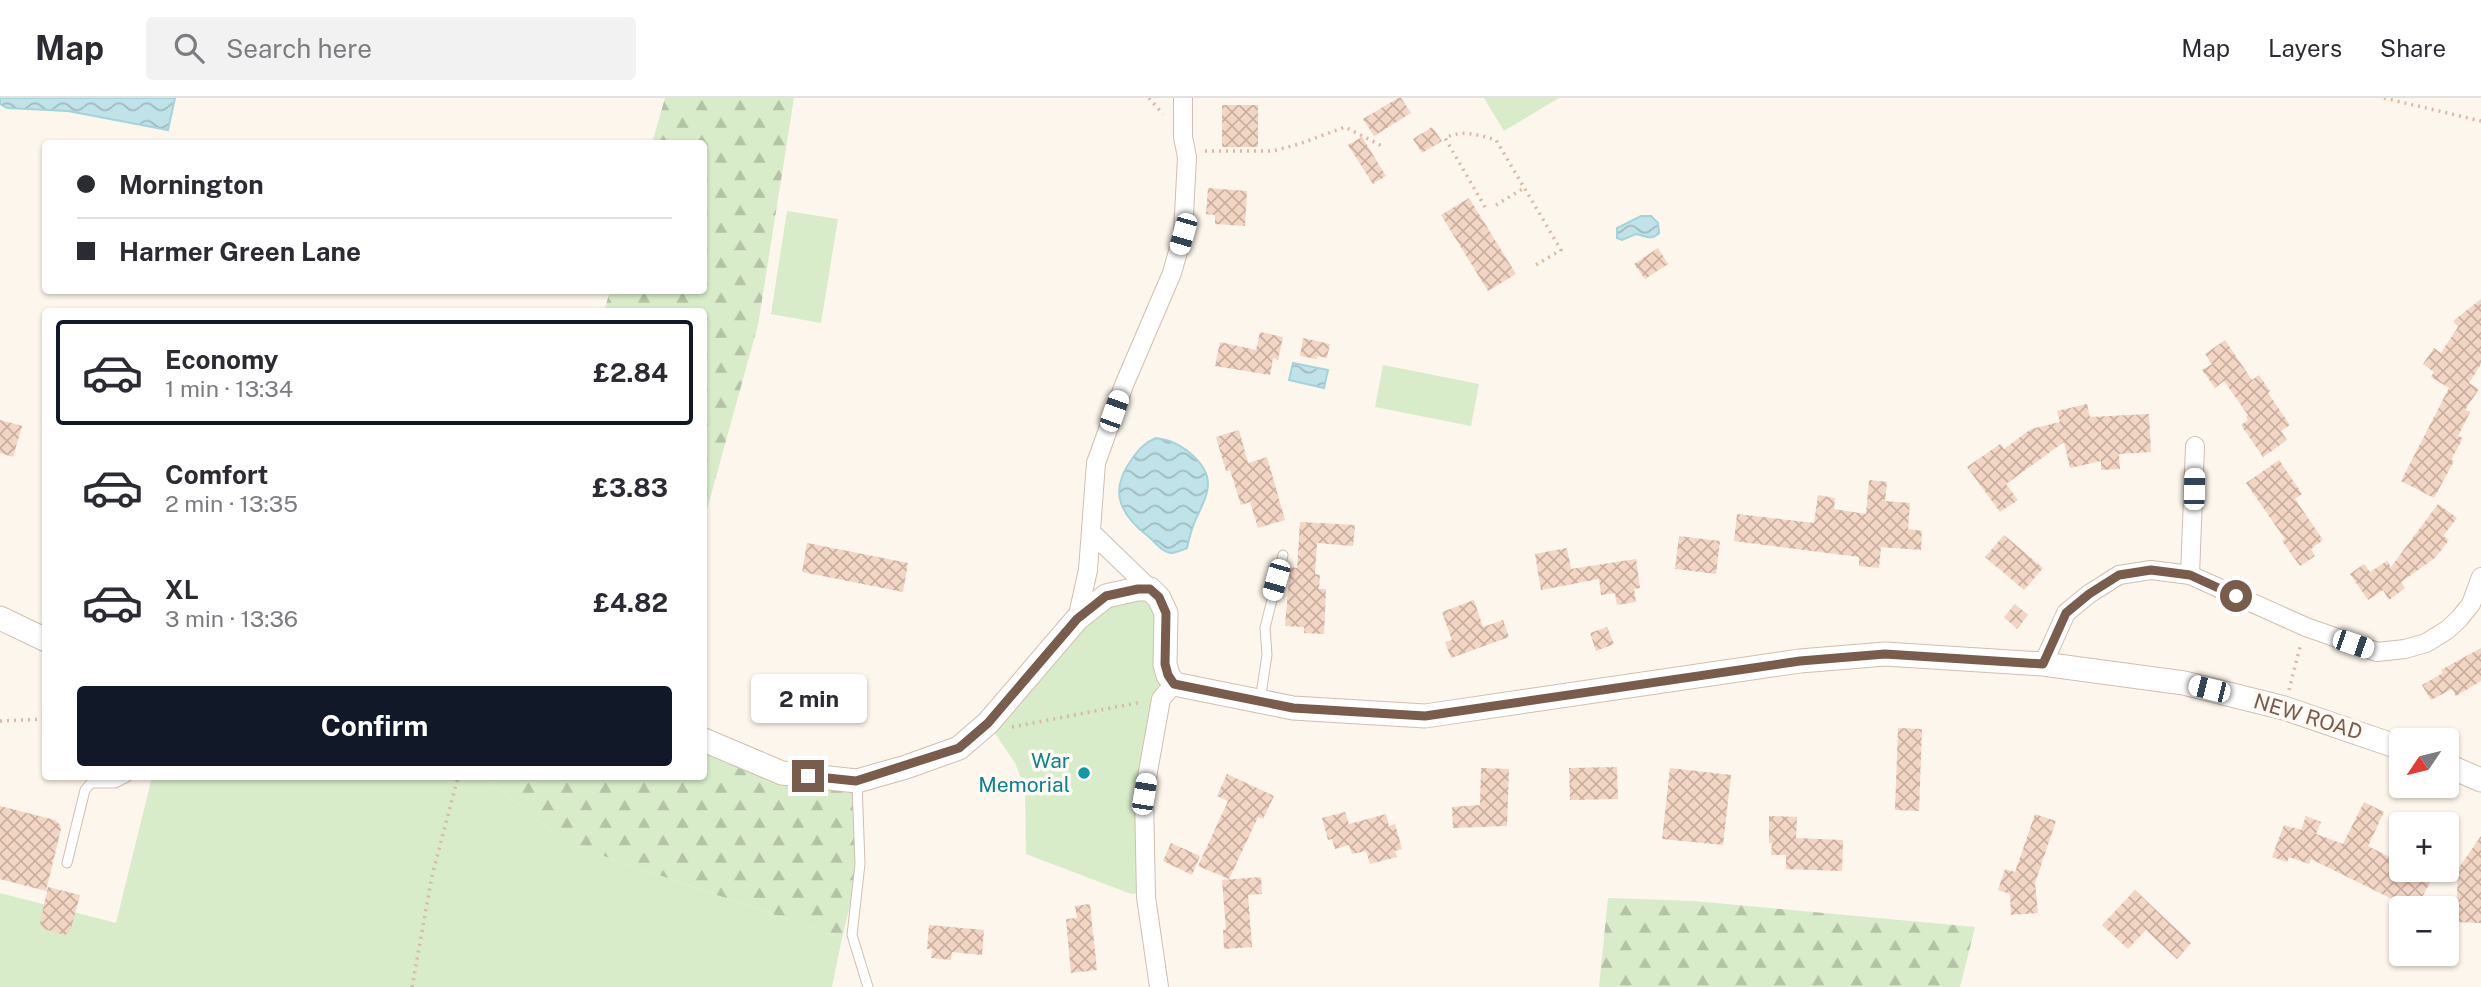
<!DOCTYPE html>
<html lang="en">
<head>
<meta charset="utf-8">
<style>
  body { margin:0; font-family:"Public Sans",sans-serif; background:#f2f2f3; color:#2b2b33; height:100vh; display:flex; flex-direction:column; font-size:26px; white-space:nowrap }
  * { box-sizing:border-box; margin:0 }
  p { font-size:23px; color:#7c7c81 }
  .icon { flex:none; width:38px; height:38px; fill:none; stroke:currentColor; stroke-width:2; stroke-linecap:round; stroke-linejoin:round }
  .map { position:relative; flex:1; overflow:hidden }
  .sheet { position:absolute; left:42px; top:210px; width:665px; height:472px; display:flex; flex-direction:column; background:#fff; border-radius:7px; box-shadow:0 2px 5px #0004 }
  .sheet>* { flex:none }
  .hud { position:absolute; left:42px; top:42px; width:665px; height:154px; border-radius:7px; box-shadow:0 2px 5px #0004; display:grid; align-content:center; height:154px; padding:0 35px; background:#fff }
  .needle { width:46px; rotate:235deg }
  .controls { position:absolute; left:2389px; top:630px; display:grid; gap:14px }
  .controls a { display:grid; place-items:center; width:70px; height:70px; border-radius:7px; background:#fff; box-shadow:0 2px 5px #0004; font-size:35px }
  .end { position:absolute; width:32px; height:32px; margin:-16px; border:9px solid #7a5c4d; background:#fff; box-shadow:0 0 0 4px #fff }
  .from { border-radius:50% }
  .bubble { position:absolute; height:49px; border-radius:7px; background:#fff; box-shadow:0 2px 5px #0004; font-size:23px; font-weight:700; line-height:49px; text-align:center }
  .car { position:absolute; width:21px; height:42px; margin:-21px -10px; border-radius:9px; box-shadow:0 0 5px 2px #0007; background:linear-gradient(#fff 24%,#345 0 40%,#fff 0 76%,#345 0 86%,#fff 0) }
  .hud b { display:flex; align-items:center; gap:24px; height:66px; font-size:26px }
  .hud b+b { border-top:2px solid #e1e1e2 }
  .hud i { width:18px; height:18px; background:#2b2b33 }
  ul { padding:12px 0 0; list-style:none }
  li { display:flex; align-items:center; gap:21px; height:105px; margin:0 14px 10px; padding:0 21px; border:4px solid transparent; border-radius:7px }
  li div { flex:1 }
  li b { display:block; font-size:26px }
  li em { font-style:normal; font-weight:700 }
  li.on { border-color:#111827 }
  li>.icon { width:63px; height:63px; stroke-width:1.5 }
  .action { display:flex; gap:14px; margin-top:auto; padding:14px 35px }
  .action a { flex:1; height:80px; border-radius:7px; background:#111827; color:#fff; font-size:28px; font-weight:700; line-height:80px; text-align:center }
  header { display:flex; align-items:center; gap:42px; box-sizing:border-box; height:98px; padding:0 35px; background:#fff; border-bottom:2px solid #e1e1e2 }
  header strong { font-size:33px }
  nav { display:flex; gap:38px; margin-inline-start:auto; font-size:24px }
  .search { width:490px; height:63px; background:#f2f2f3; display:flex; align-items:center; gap:18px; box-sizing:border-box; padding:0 24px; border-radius:7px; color:#7c7c81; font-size:26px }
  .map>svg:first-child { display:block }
  .green { fill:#d8ecc9 }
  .forest { fill:url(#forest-firs) }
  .water { fill:url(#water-waves); stroke:#a5d3da; stroke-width:2 }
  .building { fill:url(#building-cross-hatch) }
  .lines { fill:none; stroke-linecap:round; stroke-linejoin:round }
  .service-casing { stroke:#d1beb0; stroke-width:11 }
  .minor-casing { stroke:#d1beb0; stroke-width:20 }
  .tertiary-casing { stroke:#d1beb0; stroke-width:25 }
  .path { stroke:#d9b8a5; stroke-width:3.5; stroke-dasharray:2 5; stroke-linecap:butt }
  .service { stroke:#fff; stroke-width:9 }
  .minor { stroke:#fff; stroke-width:18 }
  .tertiary { stroke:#fff; stroke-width:23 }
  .route { stroke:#7a5c4d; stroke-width:9 }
  .culture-dot { fill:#0f9aa8; stroke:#fffaf3; stroke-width:2.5 }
  .labels { text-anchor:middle; stroke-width:7; stroke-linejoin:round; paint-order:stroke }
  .street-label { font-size:21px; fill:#7a5c4d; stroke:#fffaf3 }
  .culture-label { font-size:21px; fill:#0d838f; stroke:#fffaf3; text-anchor:end }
</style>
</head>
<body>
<header>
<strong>Map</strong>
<div class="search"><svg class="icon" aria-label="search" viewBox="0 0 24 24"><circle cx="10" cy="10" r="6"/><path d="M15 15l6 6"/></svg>Search here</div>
<nav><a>Map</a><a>Layers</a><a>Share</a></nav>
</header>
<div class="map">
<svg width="2481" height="889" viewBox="0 0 2481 889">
  <defs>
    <pattern id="forest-firs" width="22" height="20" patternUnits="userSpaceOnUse" patternTransform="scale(1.75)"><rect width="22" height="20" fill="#d8ecc9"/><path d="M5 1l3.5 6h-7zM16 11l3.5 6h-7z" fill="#b4c2a5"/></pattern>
    <pattern id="water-waves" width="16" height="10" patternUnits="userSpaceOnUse" patternTransform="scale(1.75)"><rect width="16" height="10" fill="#bfe3e8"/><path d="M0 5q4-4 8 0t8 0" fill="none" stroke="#a0bbbe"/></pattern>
    <pattern id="building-cross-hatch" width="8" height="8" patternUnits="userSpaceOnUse" patternTransform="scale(1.75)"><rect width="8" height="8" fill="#f3d5c3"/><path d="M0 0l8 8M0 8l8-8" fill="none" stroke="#cab0a1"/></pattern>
  </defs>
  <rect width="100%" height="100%" fill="#fdf6ec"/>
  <path class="green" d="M1484,0H1559L1504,33Z
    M787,113L838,121L821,225L771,216Z
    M1383,267L1479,286L1471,328L1375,309Z
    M1150,491L1165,567L1152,644L1146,795L1131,796L1026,756L1025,691L1015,665L988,625L1077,521Z
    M152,679H485L566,745L842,840L832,889H0V795L116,825Z"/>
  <path class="forest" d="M665,0H794L758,227L704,422V214L604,213L610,193L704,192V46L652,45Z
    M704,642L733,652L857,683L860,766L842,840L566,745L485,679H704Z
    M1608,800L1694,803L1975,829L1960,889H1599Z"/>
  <path class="water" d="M0,0H175L168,32L68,13L7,10L0,6Z
    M1641,118H1651L1658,125L1659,135C1651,143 1646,138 1636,136L1622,142L1617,140V130Z
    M1293,265L1328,272L1324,290L1289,282Z
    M1156,340C1170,342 1179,346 1190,355C1218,379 1208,395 1195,423C1191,432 1189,441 1187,450C1182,452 1176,455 1171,455C1162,454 1156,445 1149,439C1120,417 1108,393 1132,361C1139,351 1144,345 1156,340Z"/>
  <path class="building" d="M1398,0H1401L1411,15L1374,38L1363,21Z
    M1222,7H1258V49H1222Z
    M1432,29L1442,43L1422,55L1413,41Z
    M1362,39L1386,78L1373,86L1348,47Z
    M1208,90L1247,93L1245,128L1215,126V117L1206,116Z
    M1469,100L1516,176L1488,193L1441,117Z
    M1658,150L1668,166L1645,181L1634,166Z
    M2481,201V266L2469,285L2479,291L2465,312L2470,314L2458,338L2463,340L2451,362L2454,363L2434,400L2401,383L2449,290L2431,279L2434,274L2423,266L2434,250L2441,255L2458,229L2453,223Z
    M1260,234L1283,239L1278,262L1273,260L1270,277L1215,268L1220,244L1256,252Z
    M1303,240L1330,246L1327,260L1317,258V261L1300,258Z
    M2225,242L2252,282L2259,277L2270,293L2268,295L2290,327L2281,333L2287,342L2263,359L2241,327L2248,322L2246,319L2248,317L2224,283L2215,290L2202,272L2212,266L2205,256Z
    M2087,306L2090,319L2149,316L2151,354L2119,356L2120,371L2101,372V363L2070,370L2064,344L2006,386L2018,402L2000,414L1967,369L2000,346L2004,351L2031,331L2060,324L2057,313Z
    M0,322L22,328L13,359L0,355Z
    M1239,332L1248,365L1267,359L1285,422L1258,430L1250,404L1241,407L1230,372L1226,373L1216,339Z
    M2279,362L2302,396L2295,401L2323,442L2311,451L2315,458L2300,468L2282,443L2285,441L2246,385Z
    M1869,382L1887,384L1885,403L1910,405L1908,431L1922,433L1921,452L1881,449L1879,470L1859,468V459L1734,443L1737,416L1814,425L1818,397L1835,400L1834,411L1866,416Z
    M2438,406L2457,420L2443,438L2449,442L2435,460L2401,484L2405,490L2389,502L2383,492L2368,502L2350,476L2364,466L2370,474L2387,463L2391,469Z
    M1300,424L1355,427L1353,448L1317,445L1315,476L1320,477L1319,491H1326L1324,536L1304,535V529L1285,528L1290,469L1297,470Z
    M2004,437L2043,470L2024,492L1985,459Z
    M1679,438L1720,443L1716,476L1675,471Z
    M807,445L908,465L903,494L802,474Z
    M1567,450L1571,471L1636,461L1640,490L1634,491L1636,504L1617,507L1615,495L1601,497L1599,481L1541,492L1535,456Z
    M1474,502L1483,529L1503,522L1509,539L1451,560L1445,544L1452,542L1442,514Z
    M2015,506L2028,517L2017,531L2004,519Z
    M1607,529L1614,546L1596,553L1590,535Z
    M2481,550V583L2456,598L2452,591L2431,602L2422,587L2443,575L2441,572Z
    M1898,630L1922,631L1919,713L1895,712Z
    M1617,669L1618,701L1570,702L1569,670Z
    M1481,670L1509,671L1507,728L1453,730L1452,709L1480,707Z
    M1670,670L1731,677L1723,747L1662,741Z
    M1227,676L1274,698L1263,721L1258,719L1229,781L1198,768L1228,703L1217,698Z
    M2364,704L2384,714L2368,748L2401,765V772H2415L2432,781L2416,810H2404L2393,804L2394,802L2311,761L2309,766L2289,759L2287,764L2272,759L2284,727L2301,732L2306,718L2321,724L2316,736L2343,746Z
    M0,708L55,722L60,727L61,731L46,793L0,781Z
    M1345,714L1349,726L1386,716L1389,728L1395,726L1402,751L1395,753L1397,759L1370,766L1366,753L1352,756L1349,747L1335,751L1332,741L1328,742L1322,720Z
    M2035,716L2056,723L2035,785L2038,815L2011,817L2010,796L1998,792L2005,771L2015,774Z
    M1769,718L1797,719L1796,740L1843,742L1842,773L1786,771V757H1771L1772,745H1769Z
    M2481,738V825L2456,824L2458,771Z
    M1171,745L1200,758L1192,777L1163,763Z
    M1261,779L1262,796L1248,797L1252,849L1224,851L1223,832H1226L1222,782Z
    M48,789L80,797L70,834L65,837L44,831L40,825Z
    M2135,792L2191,845L2177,861L2146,832L2128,851L2102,827Z
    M1090,806L1097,872L1071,875L1066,821L1077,820L1075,808Z
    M929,827L984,832L982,857L952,854L951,862L931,860L932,851H927Z"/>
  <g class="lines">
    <defs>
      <path id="service" d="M1260,603L1267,557L1265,530L1283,457
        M857,685L860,766L852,837L868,889
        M67,765L85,692L91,685H115L127,679"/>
      <path id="minor" d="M1091,434L1150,491
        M2190,477L2195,348
        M1077,521L1088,472L1096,365L1124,287L1172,175L1183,136L1187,59L1183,39V0
        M2043,566L2066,515L2089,496L2119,477L2151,472L2190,477L2306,529L2377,554L2405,551L2426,545L2447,532L2459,521L2471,506L2481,479
        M1159,889L1146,799L1144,696L1161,601L1174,586"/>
      <path id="tertiary" d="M0,520L46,542
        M704,642L782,675L857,683L906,669L959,650L988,625L1077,521L1106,498L1137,491H1150L1159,500L1166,515L1165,566L1168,577L1174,586L1293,610L1425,618L1800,563L1885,556L2043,566L2184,585L2284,610L2401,650
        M2446,667L2481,682"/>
    </defs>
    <use href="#service" class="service-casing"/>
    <use href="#minor" class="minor-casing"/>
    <use href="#tertiary" class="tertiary-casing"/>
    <path class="path" d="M1149,0L1163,16
      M2384,0L2481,23
      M1205,53H1273L1299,46L1345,29L1382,48
      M1496,107L1524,90
      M1485,109L1445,40C1463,31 1478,37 1496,42L1561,152L1534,168
      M2289,592L2301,545
      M0,623L46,621
      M1012,629L1142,604
      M412,889L432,778L458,679"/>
    <use href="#service" class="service"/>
    <use href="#minor" class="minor"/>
    <use href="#tertiary" class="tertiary"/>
  </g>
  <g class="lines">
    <path class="route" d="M808,678L856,683L959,650L988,625L1077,521L1106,498L1138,491H1150L1159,499L1166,515L1165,566L1168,577L1174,586L1293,610L1425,618L1800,563L1885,556L2043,566L2066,515L2089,496L2119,477L2151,472L2190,477L2236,498"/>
  </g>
  <circle class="culture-dot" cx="1084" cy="675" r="7"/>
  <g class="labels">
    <g class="street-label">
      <text transform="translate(2308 619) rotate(17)" y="7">NEW ROAD</text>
    </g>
    <g class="culture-label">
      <text x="1070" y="670">War<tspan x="1070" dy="24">Memorial</tspan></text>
    </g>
  </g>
</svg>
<div class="controls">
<a><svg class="needle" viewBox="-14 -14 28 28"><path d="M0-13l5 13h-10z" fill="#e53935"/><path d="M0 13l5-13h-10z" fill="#7c7c81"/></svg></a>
<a>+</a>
<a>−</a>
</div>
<i class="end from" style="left:2236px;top:498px"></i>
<i class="end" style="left:808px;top:678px"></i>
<div class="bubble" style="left:751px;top:576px;width:116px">2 min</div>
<i class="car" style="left:1183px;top:136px;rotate:196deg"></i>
<i class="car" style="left:1114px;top:313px;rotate:20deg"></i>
<i class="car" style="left:2194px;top:391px;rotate:1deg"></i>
<i class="car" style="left:1276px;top:482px;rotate:196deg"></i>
<i class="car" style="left:2353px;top:546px;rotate:109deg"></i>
<i class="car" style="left:2209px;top:591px;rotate:284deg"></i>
<i class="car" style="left:1144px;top:696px;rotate:9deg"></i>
<div class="hud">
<b><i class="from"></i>Mornington</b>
<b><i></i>Harmer Green Lane</b>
</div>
<section class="sheet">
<ul>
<li class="on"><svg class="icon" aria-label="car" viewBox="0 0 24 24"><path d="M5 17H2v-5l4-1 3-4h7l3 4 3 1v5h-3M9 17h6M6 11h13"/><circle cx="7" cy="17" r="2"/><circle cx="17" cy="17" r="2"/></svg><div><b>Economy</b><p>1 min · 13:34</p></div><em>£2.84</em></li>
<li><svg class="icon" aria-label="car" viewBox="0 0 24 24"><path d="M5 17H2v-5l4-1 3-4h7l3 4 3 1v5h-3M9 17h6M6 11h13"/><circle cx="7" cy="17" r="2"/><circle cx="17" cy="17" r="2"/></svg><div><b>Comfort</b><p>2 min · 13:35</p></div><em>£3.83</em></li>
<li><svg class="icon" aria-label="car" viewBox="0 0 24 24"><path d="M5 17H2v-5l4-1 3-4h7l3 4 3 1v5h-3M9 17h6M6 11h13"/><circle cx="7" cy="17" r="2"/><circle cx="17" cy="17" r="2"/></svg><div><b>XL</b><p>3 min · 13:36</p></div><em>£4.82</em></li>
</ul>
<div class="action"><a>Confirm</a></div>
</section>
</div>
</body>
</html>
